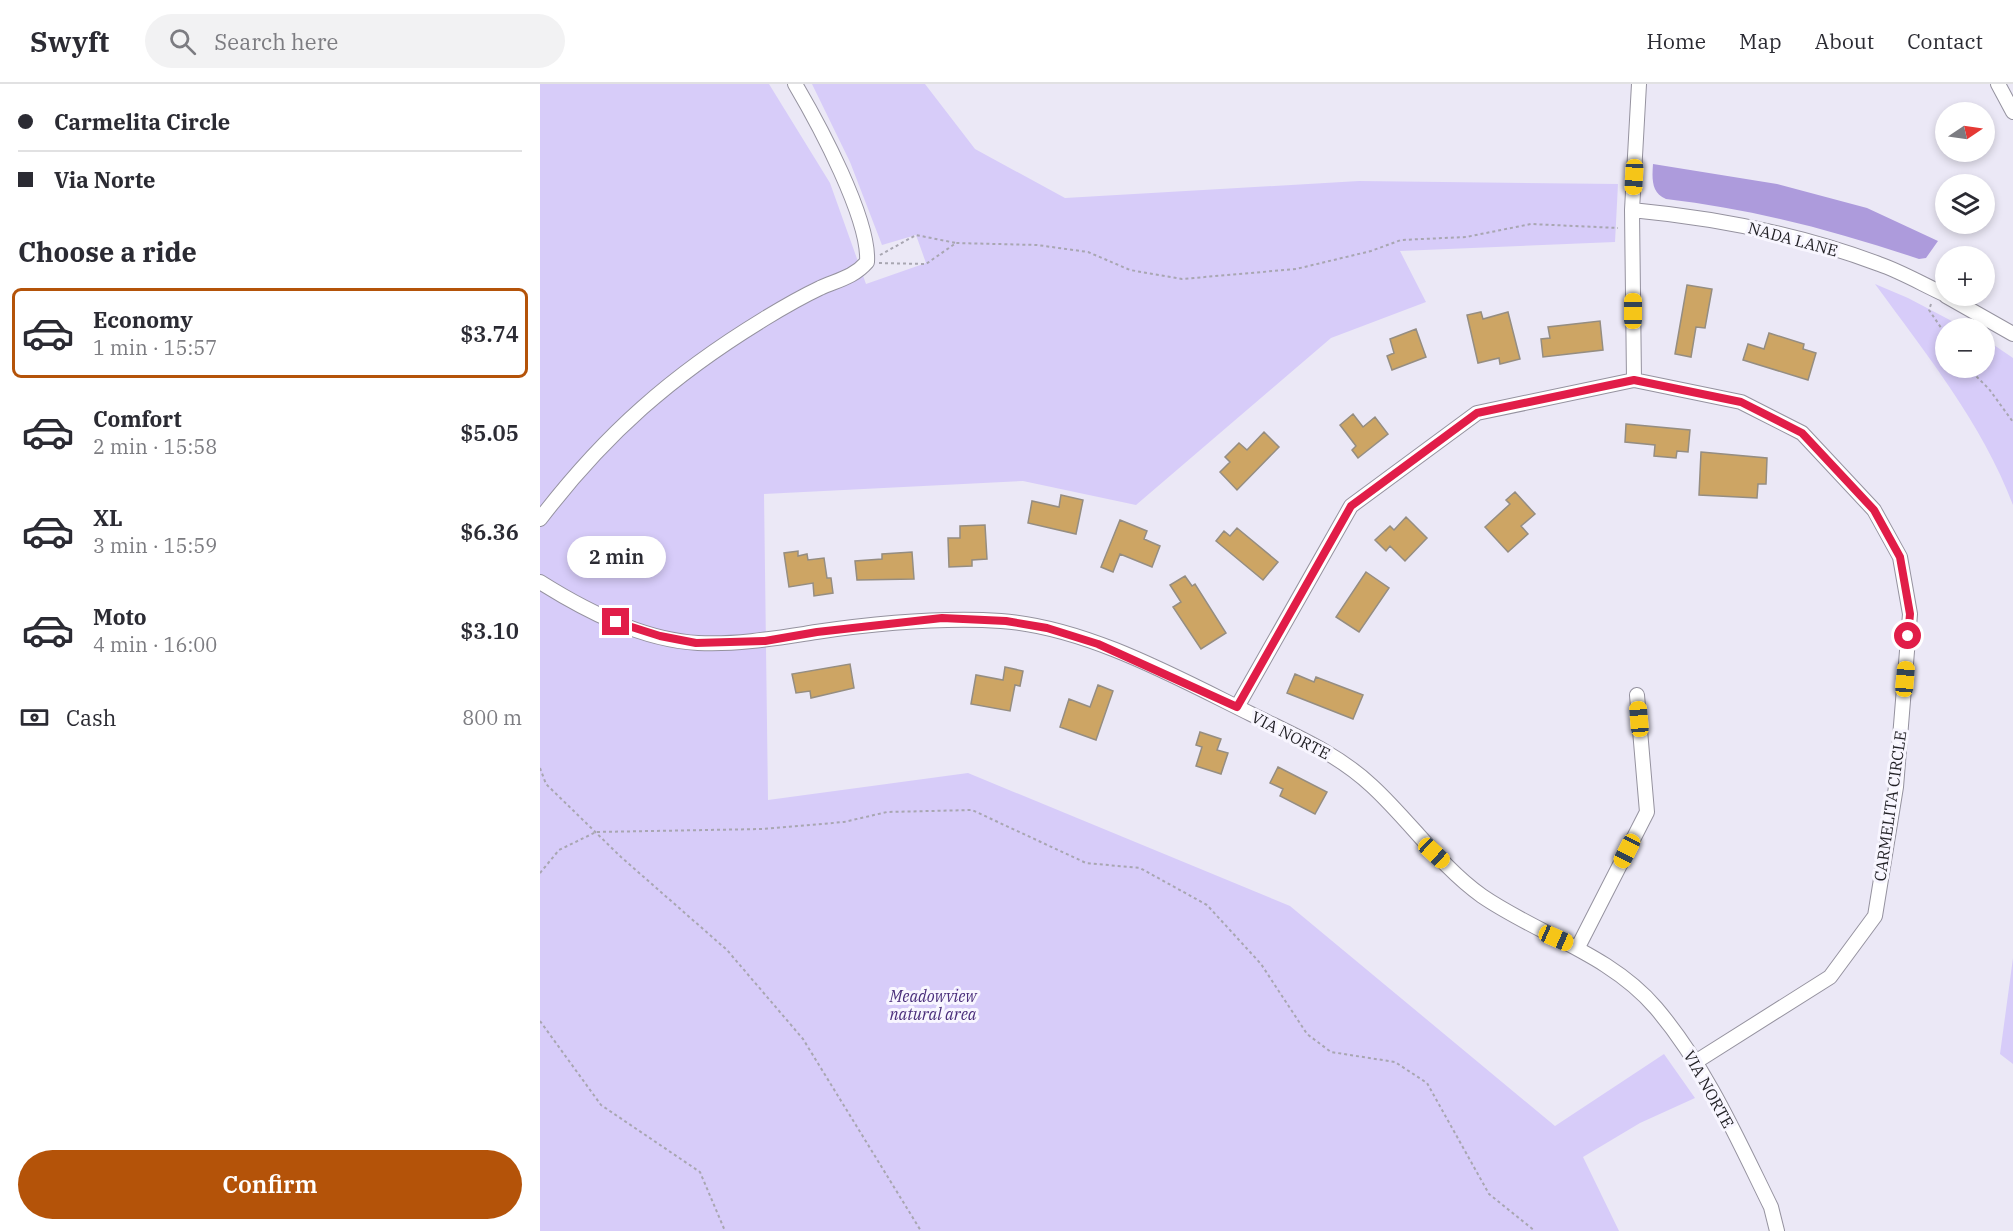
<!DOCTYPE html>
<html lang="en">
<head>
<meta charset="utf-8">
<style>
  body { margin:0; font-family:"IBM Plex Serif",serif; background:#f2f2f3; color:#2b2b33; height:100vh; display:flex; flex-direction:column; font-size:22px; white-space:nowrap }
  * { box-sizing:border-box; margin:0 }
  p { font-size:20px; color:#7c7c81 }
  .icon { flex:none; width:33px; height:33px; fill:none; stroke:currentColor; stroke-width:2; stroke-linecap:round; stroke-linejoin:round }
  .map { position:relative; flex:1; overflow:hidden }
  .side { display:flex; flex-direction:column; background:#fff; width:540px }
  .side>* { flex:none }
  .guide { display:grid; align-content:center; height:132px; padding:0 18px; background:#fff }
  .needle { width:39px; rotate:77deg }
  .fabs { position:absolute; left:1395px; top:18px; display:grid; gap:12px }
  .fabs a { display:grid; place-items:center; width:60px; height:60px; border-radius:50%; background:#fff; box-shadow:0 3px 9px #0003; font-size:30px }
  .end { position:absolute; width:27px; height:27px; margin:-14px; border:8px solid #e11d48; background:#fff; box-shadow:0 0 0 3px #fff }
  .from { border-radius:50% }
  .bubble { position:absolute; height:42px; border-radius:21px; background:#fff; box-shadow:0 3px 9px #0003; font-size:20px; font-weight:600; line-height:42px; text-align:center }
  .car { position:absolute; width:18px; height:36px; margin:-18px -9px; border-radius:8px; box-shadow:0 0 4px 2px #0007; background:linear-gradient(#f5c518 24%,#345 0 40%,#f5c518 0 76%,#345 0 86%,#f5c518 0) }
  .guide b { display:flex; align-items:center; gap:21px; height:57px; font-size:22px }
  .guide b+b { border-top:2px solid #e1e1e2 }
  .guide i { width:15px; height:15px; background:#2b2b33 }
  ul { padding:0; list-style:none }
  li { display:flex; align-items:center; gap:18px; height:90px; margin:0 12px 9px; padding:0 6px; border:3px solid transparent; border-radius:9px }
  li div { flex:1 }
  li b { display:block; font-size:22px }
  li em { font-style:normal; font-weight:600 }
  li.on { border-color:#b45309 }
  li>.icon { width:54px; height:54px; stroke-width:1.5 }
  h2 { padding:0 18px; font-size:27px; line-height:72px }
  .pay { display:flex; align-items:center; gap:15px; height:66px; padding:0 18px; font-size:22px }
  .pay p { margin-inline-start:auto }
  .button { display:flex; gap:12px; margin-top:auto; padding:12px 18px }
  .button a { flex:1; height:69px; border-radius:36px; background:#b45309; color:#fff; font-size:24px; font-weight:600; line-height:69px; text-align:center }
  header { display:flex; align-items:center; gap:36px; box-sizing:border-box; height:84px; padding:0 30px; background:#fff; border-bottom:2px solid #e1e1e2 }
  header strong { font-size:28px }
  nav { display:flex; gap:33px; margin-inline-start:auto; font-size:21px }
  .search { width:420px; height:54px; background:#f2f2f3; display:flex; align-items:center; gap:15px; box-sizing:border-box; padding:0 21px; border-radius:33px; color:#7c7c81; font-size:22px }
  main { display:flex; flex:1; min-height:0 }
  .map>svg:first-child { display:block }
  .green { fill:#d7ccf9 }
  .forest { fill:#ad9bdc }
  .building { fill:#cda564; stroke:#958d81; stroke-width:1.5 }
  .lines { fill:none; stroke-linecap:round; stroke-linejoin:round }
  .minor-casing { stroke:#95929f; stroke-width:16 }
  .path { stroke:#a8a6b1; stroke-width:2; stroke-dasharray:3 3; stroke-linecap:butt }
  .minor { stroke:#fff; stroke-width:14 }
  .route { stroke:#e11d48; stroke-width:8 }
  .labels { text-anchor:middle; stroke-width:6; stroke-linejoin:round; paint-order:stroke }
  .street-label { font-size:16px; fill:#201f24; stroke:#f8f6ff }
  .park-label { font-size:16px; font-style:italic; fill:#4a2e7b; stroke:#f8f6ff }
</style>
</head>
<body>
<header>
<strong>Swyft</strong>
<div class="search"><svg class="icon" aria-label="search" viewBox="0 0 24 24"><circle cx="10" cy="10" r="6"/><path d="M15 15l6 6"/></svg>Search here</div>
<nav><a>Home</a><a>Map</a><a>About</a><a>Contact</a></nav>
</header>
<main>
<section class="side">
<div class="guide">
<b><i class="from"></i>Carmelita Circle</b>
<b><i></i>Via Norte</b>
</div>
<h2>Choose a ride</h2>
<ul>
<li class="on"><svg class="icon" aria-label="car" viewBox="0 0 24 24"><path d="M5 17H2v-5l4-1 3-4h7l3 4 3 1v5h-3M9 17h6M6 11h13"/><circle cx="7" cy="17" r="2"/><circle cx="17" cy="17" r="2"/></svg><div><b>Economy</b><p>1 min · 15:57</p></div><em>$3.74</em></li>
<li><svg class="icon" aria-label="car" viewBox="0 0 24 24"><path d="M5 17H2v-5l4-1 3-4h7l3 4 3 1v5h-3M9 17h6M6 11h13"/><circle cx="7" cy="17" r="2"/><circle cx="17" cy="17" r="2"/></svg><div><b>Comfort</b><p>2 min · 15:58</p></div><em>$5.05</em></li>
<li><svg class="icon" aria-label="car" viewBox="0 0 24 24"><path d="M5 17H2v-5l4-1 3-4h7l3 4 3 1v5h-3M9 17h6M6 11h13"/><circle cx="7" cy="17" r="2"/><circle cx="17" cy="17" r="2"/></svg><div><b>XL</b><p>3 min · 15:59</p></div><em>$6.36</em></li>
<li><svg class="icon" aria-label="car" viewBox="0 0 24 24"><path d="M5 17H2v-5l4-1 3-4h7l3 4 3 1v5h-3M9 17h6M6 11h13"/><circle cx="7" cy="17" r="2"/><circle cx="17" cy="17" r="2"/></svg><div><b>Moto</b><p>4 min · 16:00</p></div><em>$3.10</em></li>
</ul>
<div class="pay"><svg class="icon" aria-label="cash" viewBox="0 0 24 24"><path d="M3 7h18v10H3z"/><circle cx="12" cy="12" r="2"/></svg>Cash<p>800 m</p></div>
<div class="button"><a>Confirm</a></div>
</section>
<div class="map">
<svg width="1473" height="1147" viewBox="0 0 1473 1147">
  <rect width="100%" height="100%" fill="#ebe8f6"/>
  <path class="green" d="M0,0H229L290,99L326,200L386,179L376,151L342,161L310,78L272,0H385L435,65L525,114L819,97L1078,100L1075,158L860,167L886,218L791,254L596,421L483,397L224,410L228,716L428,689L750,822L1015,1042L1124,970L1155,1014L1100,1039L1043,1073L1079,1147H0Z
    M1335,200L1368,214L1425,244H1406V284H1444L1445,255L1473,274V421C1442,339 1386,270 1335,200Z
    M1473,874V980L1460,970Z"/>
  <path class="forest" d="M1113,80L1237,100L1327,124L1398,157L1386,174L1379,175C1296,147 1213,125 1126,115C1111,109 1112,94 1113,80Z"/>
  <path class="building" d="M1147,201L1172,205L1165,244L1156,243L1151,273L1135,270Z
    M941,228L943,235L968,228L980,275L960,280L959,274L938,279L927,231Z
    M1060,237L1063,266L1003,273L1001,255L1010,254L1008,243Z
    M876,245L886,273L852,286L847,272L854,269L850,255Z
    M1229,249L1264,260L1263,265L1276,269L1268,296L1203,276L1208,260L1224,265Z
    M813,330L823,343L835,333L848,350L818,374L812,366L816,362L800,341Z
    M1086,340L1150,346L1148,368L1137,367L1136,374L1114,372L1115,361L1085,358Z
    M724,348L739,363L697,406L680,388L690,378L685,373L699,359L707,366Z
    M1161,368L1227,374L1226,400H1218L1217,414L1159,411Z
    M975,408L995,430L981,442L988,450L968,468L945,443L970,420L966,416Z
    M521,411L543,416L536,450L488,439L492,417L519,423Z
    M866,433L887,454L865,477L850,462L846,467L835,456L850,442L854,446Z
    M580,436L607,447L604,455L620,462L612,483L580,470L573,488L561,483Z
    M445,441L447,475L432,476V482L409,483L408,454H420V442Z
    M697,444L738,478L723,496L676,457L684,447L690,452Z
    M258,467V472L267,470L268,476L284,474L287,494H291L293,509L274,512L273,499L249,503L244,469Z
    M372,468L374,495L317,496L315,477L342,475V470Z
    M826,488L849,504L819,548L796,533Z
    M645,492L652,502L655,500L686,549L661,565L633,523L641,518L630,501Z
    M310,580L314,604L271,614L270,607L256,609L252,590Z
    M465,583L483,587L480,602L475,601L470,627L431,620L436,591L463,596Z
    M755,590L774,598L776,593L823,611L813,635L747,609Z
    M558,601L573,607L556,656L520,643L529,615L550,623Z
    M660,648L681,655L677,666L688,669L681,690L656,682L662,663L656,661Z
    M738,683L787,708L775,730L740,712L743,705L730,699Z"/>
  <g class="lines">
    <defs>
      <path id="minor" d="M1458,0L1473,28
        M1092,126C1176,134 1260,150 1339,180C1362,188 1384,201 1406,211
        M1406,212L1473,250
        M1094,296L1092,126L1099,0
        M0,435C65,350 132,291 224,235C242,224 261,213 280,204C298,196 314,193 327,178C330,135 278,39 255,0
        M0,498C46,527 102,556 158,559C198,561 237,554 276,548C338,539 399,533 461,537C546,543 636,593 711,630C753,651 797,669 832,702C870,737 900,782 942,812C999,851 1070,870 1116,924C1166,983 1197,1054 1231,1123L1237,1147
        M697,623L811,422L937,329L1094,296L1201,318L1262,349L1334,426L1360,473L1370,530L1356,703L1335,832L1290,893L1157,977
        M1038,863L1107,728L1097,611"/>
    </defs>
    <use href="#minor" class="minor-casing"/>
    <path class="path" d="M340,171L376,151L416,159
      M339,179L386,180L416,159L497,161L548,168L590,186L642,195L756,185L831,167L861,156L926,153L991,140L1078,144
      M1391,220L1389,226L1406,251
      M1428,284L1449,305L1473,338
      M0,684L6,700L81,773L187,866L263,955L381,1147
      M0,789L19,766L56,748L222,745L304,738L347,728L432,726L546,779L600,784L667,821L721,880L767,950L791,968L855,978L887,999L949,1110L995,1147
      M0,937L61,1021L160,1088L185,1147"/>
    <use href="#minor" class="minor"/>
  </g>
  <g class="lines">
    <path class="route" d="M76,538L120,552L156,559L225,557L277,548L402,534L466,537L507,544L558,560L697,623L811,422L937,329L1094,296L1201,318L1262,349L1334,426L1360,473L1370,530L1368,552"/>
  </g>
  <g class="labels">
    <g class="street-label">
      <text transform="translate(1253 155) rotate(15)" y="6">NADA LANE</text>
      <text transform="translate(751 651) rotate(27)" y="6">VIA NORTE</text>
      <text transform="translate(1350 722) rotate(-82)" y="6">CARMELITA CIRCLE</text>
      <text transform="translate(1169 1005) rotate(61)" y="6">VIA NORTE</text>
    </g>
    <g class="park-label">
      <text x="393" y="918">Meadowview<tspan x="393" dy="18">natural area</tspan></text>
    </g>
  </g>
</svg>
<div class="fabs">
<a><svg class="needle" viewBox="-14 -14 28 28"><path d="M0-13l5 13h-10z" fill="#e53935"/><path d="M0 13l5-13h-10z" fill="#7c7c81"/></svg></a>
<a><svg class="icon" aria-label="layers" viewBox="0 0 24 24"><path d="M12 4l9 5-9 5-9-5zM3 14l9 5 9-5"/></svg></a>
<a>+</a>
<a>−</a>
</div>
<i class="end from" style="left:1368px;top:552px"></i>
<i class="end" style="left:76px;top:538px"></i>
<div class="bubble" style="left:27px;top:452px;width:99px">2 min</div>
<i class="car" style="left:1094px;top:93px;rotate:183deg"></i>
<i class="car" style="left:1093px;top:227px;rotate:0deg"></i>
<i class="car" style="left:1365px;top:595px;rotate:5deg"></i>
<i class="car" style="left:1099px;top:635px;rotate:355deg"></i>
<i class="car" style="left:1087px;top:767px;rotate:207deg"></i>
<i class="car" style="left:894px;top:769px;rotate:133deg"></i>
<i class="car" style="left:1016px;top:854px;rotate:114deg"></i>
</div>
</main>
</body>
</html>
